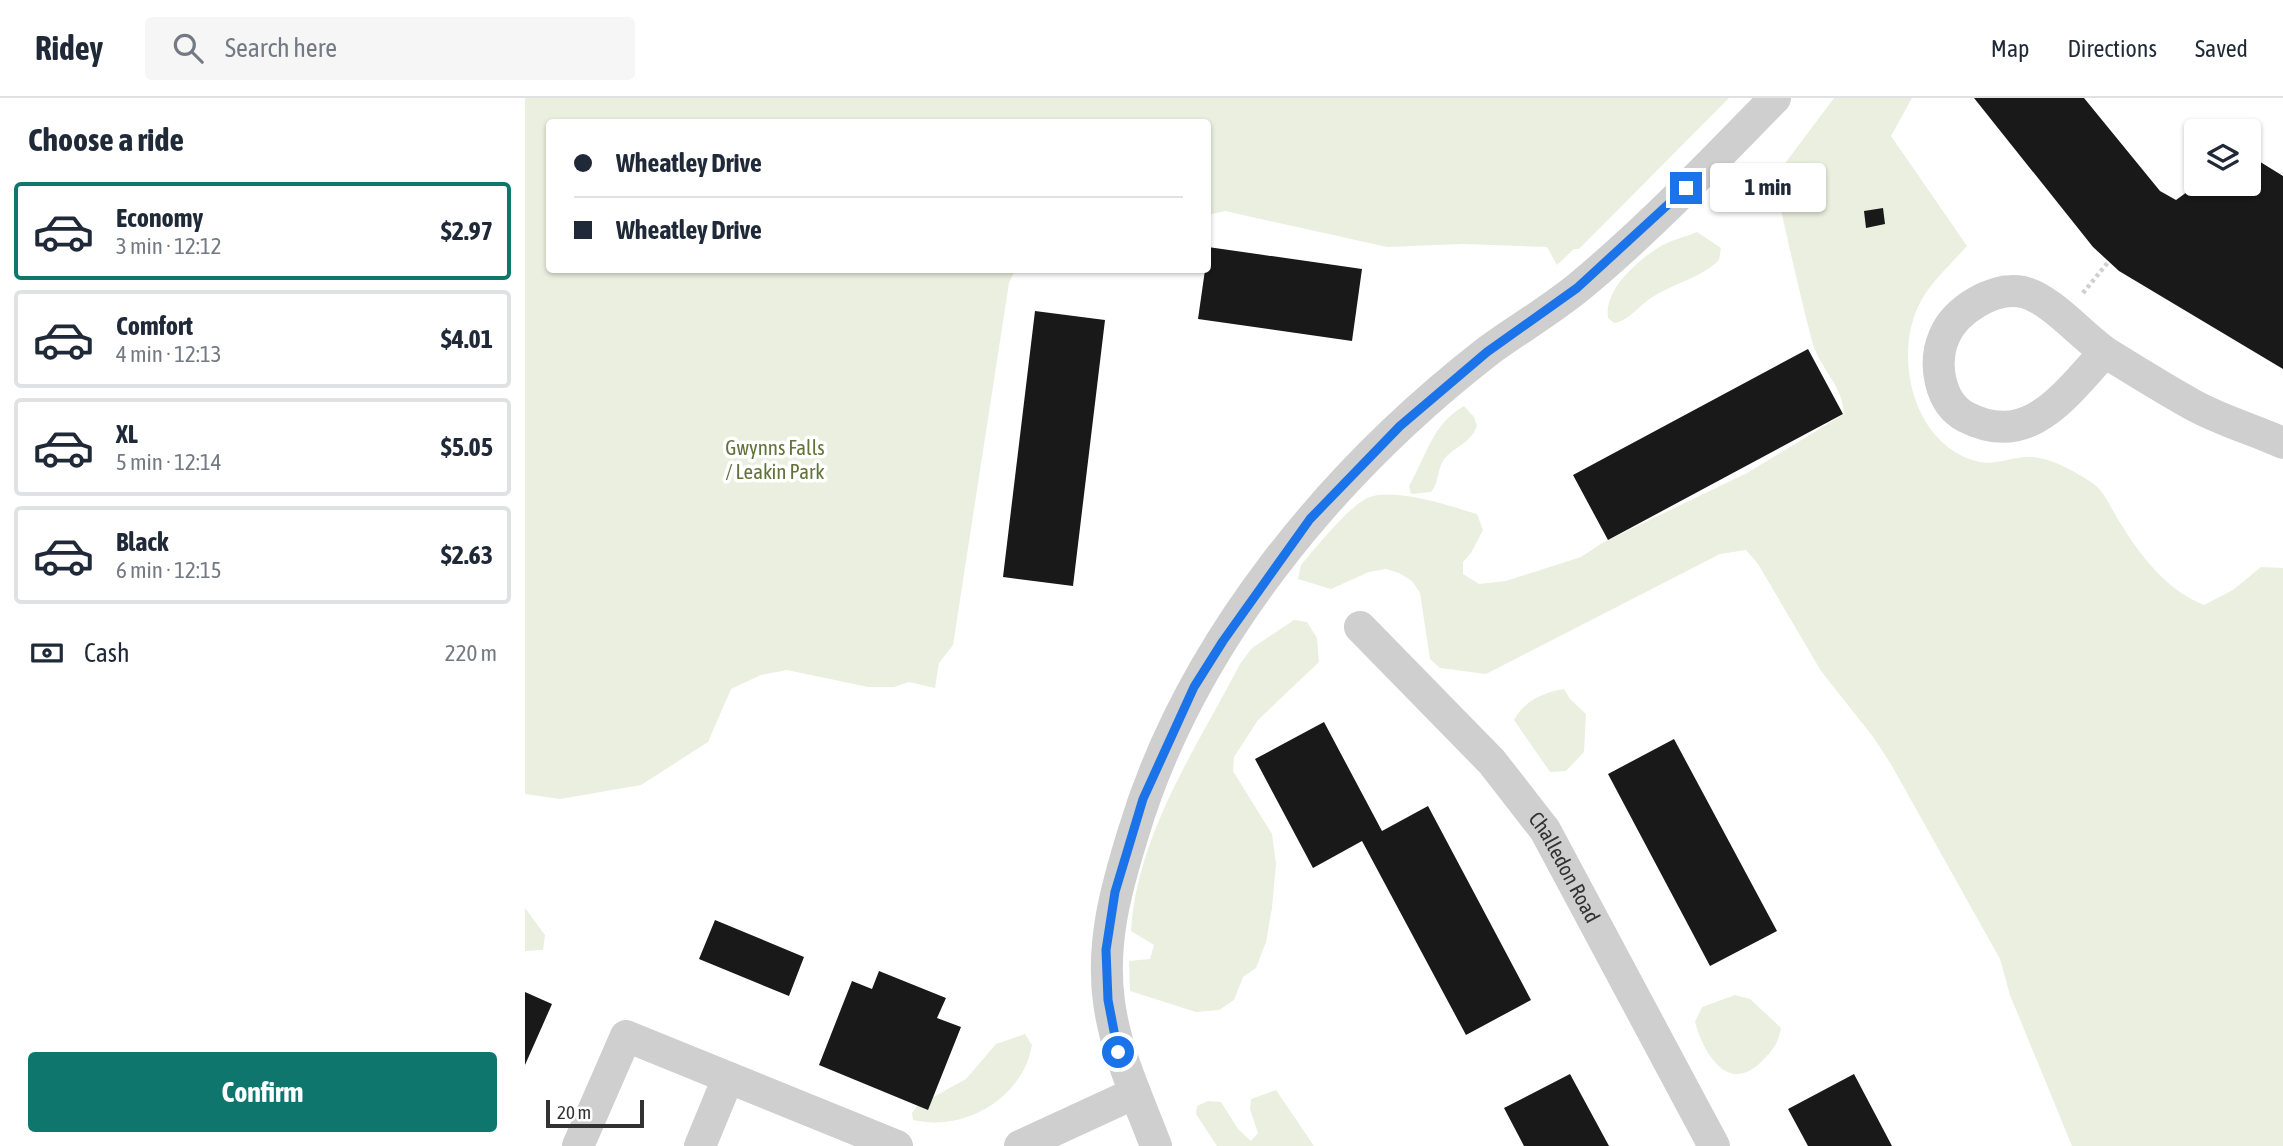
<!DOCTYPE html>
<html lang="en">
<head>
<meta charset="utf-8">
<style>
  body { margin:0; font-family:"Asap Condensed",sans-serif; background:#f6f6f7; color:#1f2937; height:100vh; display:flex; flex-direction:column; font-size:26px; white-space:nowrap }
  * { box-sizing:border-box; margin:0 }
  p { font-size:23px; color:#747a83 }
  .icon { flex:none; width:38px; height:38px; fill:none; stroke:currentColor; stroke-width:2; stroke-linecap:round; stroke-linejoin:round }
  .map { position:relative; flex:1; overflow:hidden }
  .sheet { display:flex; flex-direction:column; background:#fff; width:525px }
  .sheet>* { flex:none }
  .guide { position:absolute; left:21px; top:21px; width:665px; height:154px; border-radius:7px; box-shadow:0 2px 5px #0004; display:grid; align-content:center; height:154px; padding:0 28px; background:#fff }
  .tools { position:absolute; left:1659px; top:21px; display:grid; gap:14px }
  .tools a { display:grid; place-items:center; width:77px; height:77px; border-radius:7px; background:#fff; box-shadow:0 2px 5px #0004; font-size:35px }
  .scale { position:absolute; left:21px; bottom:18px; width:98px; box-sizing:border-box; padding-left:7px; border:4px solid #323232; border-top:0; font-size:19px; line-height:24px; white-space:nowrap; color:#323232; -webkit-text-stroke:5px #fff; paint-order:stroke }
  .end { position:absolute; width:32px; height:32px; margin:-16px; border:9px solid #1a73e8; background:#fff; box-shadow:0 0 0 4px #fff }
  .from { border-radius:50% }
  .bubble { position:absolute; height:49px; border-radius:7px; background:#fff; box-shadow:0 2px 5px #0004; font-size:23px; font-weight:700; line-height:49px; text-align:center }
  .guide b { display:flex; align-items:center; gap:24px; height:66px; font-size:26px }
  .guide b+b { border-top:2px solid #e0e1e3 }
  .guide i { width:18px; height:18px; background:#1f2937 }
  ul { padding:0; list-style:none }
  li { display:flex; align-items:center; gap:21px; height:98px; margin:0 14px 10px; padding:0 14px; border:4px solid #e0e1e3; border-radius:7px }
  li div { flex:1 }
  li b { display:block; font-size:26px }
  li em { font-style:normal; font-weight:700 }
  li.current { border-color:#0f766e }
  li>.icon { width:63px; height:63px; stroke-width:1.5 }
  h2 { padding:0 28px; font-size:32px; line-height:84px }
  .pay { display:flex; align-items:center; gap:18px; height:77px; padding:0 28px; font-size:26px }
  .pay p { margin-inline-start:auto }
  .button { display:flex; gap:14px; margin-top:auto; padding:14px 28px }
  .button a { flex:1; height:80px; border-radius:7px; background:#0f766e; color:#fff; font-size:28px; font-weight:700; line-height:80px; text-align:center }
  header { display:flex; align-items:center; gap:42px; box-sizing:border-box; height:98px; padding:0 35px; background:#fff; border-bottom:2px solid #e0e1e3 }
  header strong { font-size:33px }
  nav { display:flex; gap:38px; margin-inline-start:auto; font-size:24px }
  .search { width:490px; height:63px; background:#f6f6f7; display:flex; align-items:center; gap:18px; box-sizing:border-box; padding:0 24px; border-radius:7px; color:#747a83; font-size:26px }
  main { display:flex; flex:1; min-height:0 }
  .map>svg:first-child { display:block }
  .green { fill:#ebefdf }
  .building { fill:#191919 }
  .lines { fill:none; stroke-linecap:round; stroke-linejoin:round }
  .path { stroke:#cfcfcf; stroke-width:4.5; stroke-dasharray:3.5 3.5; stroke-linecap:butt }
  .street { stroke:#cfcfcf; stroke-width:32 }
  .route { stroke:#1a73e8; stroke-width:9 }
  .labels { text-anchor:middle; stroke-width:7; stroke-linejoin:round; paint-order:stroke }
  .park-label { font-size:21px; fill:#61723a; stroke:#fff }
  .street-label { font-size:21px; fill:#323232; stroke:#fff }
</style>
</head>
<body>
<header>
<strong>Ridey</strong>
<div class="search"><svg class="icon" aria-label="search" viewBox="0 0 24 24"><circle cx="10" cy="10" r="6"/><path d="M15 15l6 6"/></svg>Search here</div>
<nav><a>Map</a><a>Directions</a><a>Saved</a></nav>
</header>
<main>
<section class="sheet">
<h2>Choose a ride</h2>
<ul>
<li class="current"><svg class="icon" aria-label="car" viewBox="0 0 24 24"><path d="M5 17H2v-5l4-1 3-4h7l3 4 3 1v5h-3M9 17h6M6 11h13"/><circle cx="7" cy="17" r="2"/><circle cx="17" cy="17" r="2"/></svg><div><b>Economy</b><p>3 min · 12:12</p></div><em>$2.97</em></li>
<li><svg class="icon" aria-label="car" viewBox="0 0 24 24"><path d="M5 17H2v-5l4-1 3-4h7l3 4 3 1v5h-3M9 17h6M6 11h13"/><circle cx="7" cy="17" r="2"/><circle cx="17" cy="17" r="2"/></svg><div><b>Comfort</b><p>4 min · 12:13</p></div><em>$4.01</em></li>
<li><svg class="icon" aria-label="car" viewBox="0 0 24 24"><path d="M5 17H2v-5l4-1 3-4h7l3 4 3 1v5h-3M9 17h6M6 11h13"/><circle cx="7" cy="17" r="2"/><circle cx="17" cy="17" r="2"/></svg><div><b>XL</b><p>5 min · 12:14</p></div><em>$5.05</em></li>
<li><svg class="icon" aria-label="car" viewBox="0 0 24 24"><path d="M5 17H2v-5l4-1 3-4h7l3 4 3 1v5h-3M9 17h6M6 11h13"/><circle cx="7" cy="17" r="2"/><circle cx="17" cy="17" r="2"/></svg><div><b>Black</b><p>6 min · 12:15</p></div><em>$2.63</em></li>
</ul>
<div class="pay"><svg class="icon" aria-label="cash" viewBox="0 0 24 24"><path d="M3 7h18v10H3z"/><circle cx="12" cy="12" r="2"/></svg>Cash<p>220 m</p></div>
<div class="button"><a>Confirm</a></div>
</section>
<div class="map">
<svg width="1758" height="1048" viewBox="0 0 1758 1048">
  <rect width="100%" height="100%" fill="#fff"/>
  <path class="green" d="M0,0H1204L1054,151H1049L1032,167L1022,149L938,146L862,149L700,113L683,117L682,24H24V172H490L484,185L428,547L414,565L410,590L384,584L369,589H343L262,572L236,577L206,591L183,644L116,687L35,701L0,696Z
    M1309,0H1387L1366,38L1442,148C1427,165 1409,181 1397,201C1366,255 1387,349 1455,364C1470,367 1488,359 1503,359C1523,358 1549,373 1566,384C1580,393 1585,409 1594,423C1615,457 1640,491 1679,507L1708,492L1736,469L1758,470V1048H1547L1485,897L1475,861L1367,668L1349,640L1296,573L1233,466L1221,452L1195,456L961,576L915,570L905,561L895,495L887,483L874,475L861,471L844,474L806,491L773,481L776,467C790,451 826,405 845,399C874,390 924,408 952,416L958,432L946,455L938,464V476L954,486L981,483L1056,459L1079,444L1222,375L1319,316C1318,287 1294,270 1287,243C1273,189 1261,135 1249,80Z
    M1172,134L1196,150L1194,162C1176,180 1147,186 1126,200C1114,208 1103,223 1089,225L1083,220C1079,191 1113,162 1136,148C1146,142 1160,139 1172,134Z
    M939,308L949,319L952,328C945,347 927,349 918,363C912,373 914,385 906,394L886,396L884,388C901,359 907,326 939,308Z
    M769,522L782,524L792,540L794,564L733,622L709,659L708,673L747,736L751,766L747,810L741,844L731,870L718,879L709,902L694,912L671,914L605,893L604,863L625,861L629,847L606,833C612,736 672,649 715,566L727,550Z
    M1039,591L1045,601L1061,616L1059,654L1041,673L1025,674L989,622C999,603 1019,594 1039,591Z
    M0,810L20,837L18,852L0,853Z
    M1210,897L1225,901L1256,930C1253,946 1248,952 1237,963C1204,997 1179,957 1170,924L1177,909Z
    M500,936L507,947C498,1000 440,1034 388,1022L387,1015L392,1008L441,981L471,946Z
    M751,992L789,1048H692L671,1016L672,1008L683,1003L696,1004L713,1031L726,1043L733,1035L725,1011L726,1001Z"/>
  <path class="building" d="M1449,0H1559L1635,93L1651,102L1673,86H1724V57L1758,78V271L1594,173L1568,149Z
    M1358,110L1360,126L1341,130L1339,113Z
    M683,149L837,171L827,243L673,221L680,172H682Z
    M510,213L580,222L548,488L478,479Z
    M1283,251L1318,316L1083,442L1048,377Z
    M799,624L857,733L903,708L1006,902L941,937L837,743L788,770L730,661Z
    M1149,641L1252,833L1185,868L1083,676Z
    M190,822L279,859L264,898L174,861Z
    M354,873L421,900L412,920L436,929L403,1012L294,967L327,883L347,891Z
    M0,894L27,906L0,967Z
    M1045,976L1084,1048H999L979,1010Z
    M1329,976L1367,1048H1283L1263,1011Z"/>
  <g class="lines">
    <path class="path" d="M1558,195L1584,163"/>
    <g class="street">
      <path d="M1580,254C1541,295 1505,352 1441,319C1414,305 1408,265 1419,239C1430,212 1469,188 1498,194C1527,201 1558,240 1583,256C1612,274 1641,292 1670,308C1698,323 1729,332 1758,345"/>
      <path id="s1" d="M835,529L967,664L1020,732L1189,1048"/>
      <path d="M53,1048L101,938L372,1048"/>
      <path d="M175,1048L203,980"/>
      <path d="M495,1048L610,995"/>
      <path d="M631,1048C613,1000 591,956 584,904C576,845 591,791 608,736C665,545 807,374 963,253C993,231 1026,212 1055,188C1124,131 1187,64 1250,0"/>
    </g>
  </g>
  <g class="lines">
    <path class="route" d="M593,954L583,902L581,852L590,794L618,701L669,589L698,543L785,421L875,328L962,254L1052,190L1161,90"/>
  </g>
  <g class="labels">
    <g class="park-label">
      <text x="250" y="357">Gwynns Falls<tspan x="250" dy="24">/ Leakin Park</tspan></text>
    </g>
    <g class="street-label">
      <text dy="7" stroke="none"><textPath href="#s1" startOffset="317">Challedon Road</textPath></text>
    </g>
  </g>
</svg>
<div class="tools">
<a><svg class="icon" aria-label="layers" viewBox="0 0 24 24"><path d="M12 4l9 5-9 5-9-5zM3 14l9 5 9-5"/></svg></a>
</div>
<div class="scale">20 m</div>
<i class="end from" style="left:593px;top:954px"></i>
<i class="end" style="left:1161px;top:90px"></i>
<div class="bubble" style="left:1185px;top:65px;width:116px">1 min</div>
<div class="guide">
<b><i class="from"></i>Wheatley Drive</b>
<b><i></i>Wheatley Drive</b>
</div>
</div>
</main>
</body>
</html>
